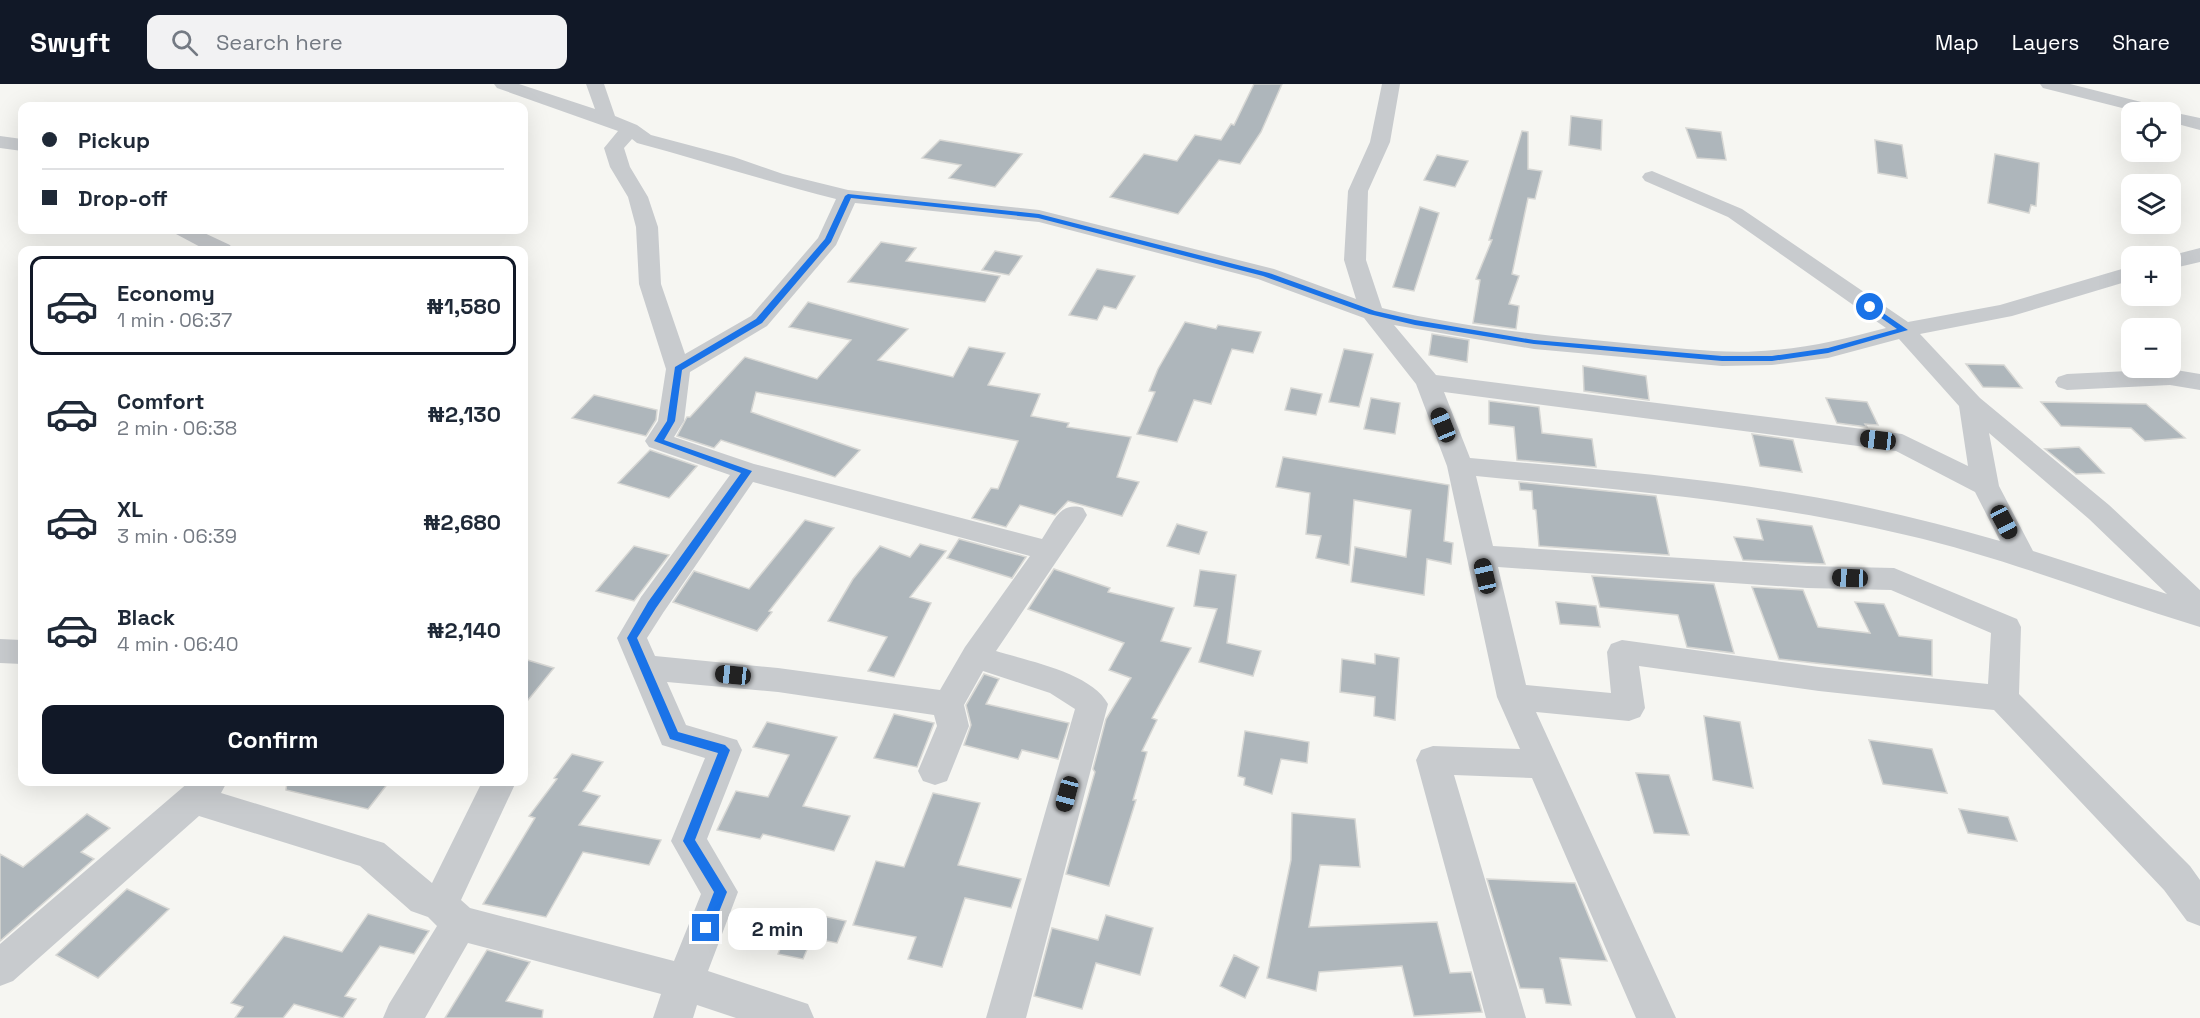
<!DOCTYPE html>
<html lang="en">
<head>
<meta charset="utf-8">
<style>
  body { margin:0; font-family:"Space Grotesk",sans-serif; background:#f2f2f3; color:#1f2937; height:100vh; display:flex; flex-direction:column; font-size:22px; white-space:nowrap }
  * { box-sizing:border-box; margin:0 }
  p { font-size:20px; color:#747a83 }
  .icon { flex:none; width:33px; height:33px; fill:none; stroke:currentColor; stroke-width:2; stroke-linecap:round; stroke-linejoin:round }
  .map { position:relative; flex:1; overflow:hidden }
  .details { position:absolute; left:18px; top:162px; width:510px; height:540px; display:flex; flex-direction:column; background:#fff; border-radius:12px; box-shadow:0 6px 24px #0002 }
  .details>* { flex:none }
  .banner { position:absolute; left:18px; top:18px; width:510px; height:132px; border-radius:12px; box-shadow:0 6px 24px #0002; display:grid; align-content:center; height:132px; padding:0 24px; background:#fff }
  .buttons { position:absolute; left:2121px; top:18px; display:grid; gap:12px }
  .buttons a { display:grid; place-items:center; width:60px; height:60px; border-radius:12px; background:#fff; box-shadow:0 6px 24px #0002; font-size:30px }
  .end { position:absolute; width:27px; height:27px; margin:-14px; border:8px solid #1a73e8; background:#fff; box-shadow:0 0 0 3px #fff }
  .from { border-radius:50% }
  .bubble { position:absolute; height:42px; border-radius:12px; background:#fff; box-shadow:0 6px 24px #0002; font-size:20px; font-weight:600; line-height:42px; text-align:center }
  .car { position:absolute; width:18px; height:36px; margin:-18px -9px; border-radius:8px; box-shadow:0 0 4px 2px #0007; background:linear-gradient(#222 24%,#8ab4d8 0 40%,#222 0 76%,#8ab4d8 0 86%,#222 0) }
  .banner b { display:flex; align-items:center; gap:21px; height:57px; font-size:22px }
  .banner b+b { border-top:2px solid #e0e1e3 }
  .banner i { width:15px; height:15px; background:#1f2937 }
  ul { padding:10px 0 0; list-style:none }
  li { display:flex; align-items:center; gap:18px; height:99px; margin:0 12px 9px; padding:0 12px; border:3px solid transparent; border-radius:12px }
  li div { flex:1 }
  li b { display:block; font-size:22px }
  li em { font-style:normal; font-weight:600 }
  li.selected { border-color:#111827 }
  li>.icon { width:54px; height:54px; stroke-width:1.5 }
  .button { display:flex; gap:12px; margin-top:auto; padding:12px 24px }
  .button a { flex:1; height:69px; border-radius:12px; background:#111827; color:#fff; font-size:24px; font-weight:600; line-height:69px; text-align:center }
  header { display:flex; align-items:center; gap:36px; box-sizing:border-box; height:84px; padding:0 30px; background:#111827; color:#fff }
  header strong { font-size:28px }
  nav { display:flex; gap:33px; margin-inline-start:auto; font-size:21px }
  .search { width:420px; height:54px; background:#f2f2f3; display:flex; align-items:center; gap:15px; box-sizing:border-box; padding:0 21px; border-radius:12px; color:#747a83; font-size:22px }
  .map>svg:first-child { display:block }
  .building { fill:#aeb6bb; stroke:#d7d7d4; stroke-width:1.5 }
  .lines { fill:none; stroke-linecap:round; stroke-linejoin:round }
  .street { fill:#c8cbce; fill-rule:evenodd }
  .route { fill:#1a73e8 }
</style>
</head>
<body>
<header>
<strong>Swyft</strong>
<div class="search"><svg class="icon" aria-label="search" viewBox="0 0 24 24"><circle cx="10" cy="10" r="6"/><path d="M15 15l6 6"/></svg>Search here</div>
<nav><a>Map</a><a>Layers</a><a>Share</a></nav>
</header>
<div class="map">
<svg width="2200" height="934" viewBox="0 0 2200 934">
  <rect width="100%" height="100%" fill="#f6f6f2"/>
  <path class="building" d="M1254,0H1282L1261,48L1240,80L1219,76L1178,130L1110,113L1144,70L1177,77L1195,51L1221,56L1231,40L1234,41Z
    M1571,32L1602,36L1601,66L1569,61Z
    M1686,44L1721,48L1726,76L1697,74Z
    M1522,47L1528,48V85L1542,87L1535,115L1528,114L1512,190L1519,192L1509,220L1519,222L1516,245L1473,239L1480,196L1476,195L1492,156H1489Z
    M940,56L1022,70L995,103L949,94L961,81L922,74Z
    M1875,56L1902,61L1907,94L1878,89Z
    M1995,70L2039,79L2036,122L2031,121L2029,129L1988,119Z
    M1437,71L1468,77L1455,103L1424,96Z
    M1420,123L1439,129L1414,207L1393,203Z
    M881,158L916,164L906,177L1000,192L985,218L848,198Z
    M995,167L1022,172L1009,191L982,186Z
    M1097,185L1135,192L1116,225L1104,222L1097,236L1069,231Z
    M808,218L908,245L878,276L953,293L969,263L1005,269L988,301L1040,310L1031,332L1069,339L1067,343L1131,353L1117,393L1139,398L1122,432L1068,417L1055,431L1020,421L1006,443L972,434L991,404L998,405L1018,357L756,308L751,328L860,366L835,393L721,356L714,364L677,352L687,333H690L745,273L817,295L851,256L789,243Z
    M1185,238L1216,245L1218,241L1261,248L1253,269L1232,265L1211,320L1194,316L1177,358L1137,350L1155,308L1149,307L1158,285Z
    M1432,250L1469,256L1467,278L1429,271Z
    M1344,265L1373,270L1359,323L1329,318Z
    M1966,280L2004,281L2022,304L1983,303Z
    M1583,282L1646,292L1649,316L1584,307Z
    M1291,304L1322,310L1316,331L1285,326Z
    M594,311L657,326L656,336L646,352L572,334Z
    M1371,314L1400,319L1395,350L1364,345Z
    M1826,314L1867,318L1878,341L1865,340L1867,343L1837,339Z
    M1489,317L1539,323L1542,349L1592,355L1596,383L1517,376L1514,343L1489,340Z
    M2041,318L2146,320L2185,354L2145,357L2131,344L2061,342Z
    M1752,350L1793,356L1802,388L1760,382Z
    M2079,363L2104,389L2076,390L2045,365Z
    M650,366L697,382L669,414L618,399Z
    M1283,373L1449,401L1444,457L1453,459L1451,480L1427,475L1424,511L1351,498L1355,463L1406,473L1411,426L1354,416L1349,481L1316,474L1321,452L1306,450L1310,409L1276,403Z
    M1519,398L1656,412L1669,471L1539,462L1536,426L1533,425L1532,407L1520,406Z
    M1757,435L1812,442L1825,480L1743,476L1734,453L1763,456Z
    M805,436L834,444L769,527L772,528L757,547L673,518L694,487L749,505Z
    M1177,440L1207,448L1199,470L1167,462Z
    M959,455L1026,473L1012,494L947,474Z
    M920,460L946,467L910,513L931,519L894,593L868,587L887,553L828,537L853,495L880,462L910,473Z
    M634,462L669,471L634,517L596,507Z
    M1054,485L1110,504L1108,508L1174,524L1161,557L1191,564L1152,634L1157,636L1142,667L1147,668L1133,716H1136L1109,802L1066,790L1095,688L1093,685L1106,635L1131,594L1109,586L1124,559L1028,525Z
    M1200,486L1236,491L1227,559L1261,567L1253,592L1199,578L1217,525L1194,522Z
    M1592,492L1714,500L1734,569L1687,563L1678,531L1600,523Z
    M1752,503L1803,506L1818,543L1870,549L1855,518L1884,520L1899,552L1932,556V592L1779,575Z
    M1556,518L1596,522L1600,543L1560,540Z
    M1375,570L1399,574L1395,636L1374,632L1375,613L1340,608L1342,575L1375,580Z
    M524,575L554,584L524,621Z
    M984,590L999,595L986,620L1069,639L1058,675L1022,666L1018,675L964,661L971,641L966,621Z
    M894,630L934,639L917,683L874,674Z
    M1704,632L1740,638L1753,704L1713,696Z
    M767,638L837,653L803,722L850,732L834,767L763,750L760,755L717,746L736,707L768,713L789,671L753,663Z
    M1245,647L1309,658L1307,679L1281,675L1272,710L1244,701L1245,694L1238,692Z
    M1869,656L1932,665L1947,709L1883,700Z
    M572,670L603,678L583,707L600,712L579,741L661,756L649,781L583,768L546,833L483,820L535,734L529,732L557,695L554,694Z
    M1636,689L1669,691L1689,751L1654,749Z
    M287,698H389L368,725L286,706Z
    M933,709L980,719L958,781L1021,795L1011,824L965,814L942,883L908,875L916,853L853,841L876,777L904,783Z
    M1959,725L2008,733L2017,757L1968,749Z
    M1292,729L1355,735L1360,783L1320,781L1309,843L1437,838L1450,889L1471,888L1482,928L1414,932L1402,882L1319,888L1316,907L1267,894L1291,776Z
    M87,730L110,744L81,768L94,775L0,857V770L23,783Z
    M1487,795L1575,799L1607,877L1560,874L1571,921L1546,919L1543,905L1520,904Z
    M127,805L169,825L98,894L56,871Z
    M796,826L846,837L837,859L812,854L803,875L778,870Z
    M368,830L429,847L414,870L380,862L345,912L356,915L343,934L294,920L283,934H235L243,923L231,919L284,852L342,868Z
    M1106,831L1153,844L1140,891L1096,879L1082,925L1034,912L1052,844L1098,856Z
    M487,866L530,878L506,917L543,926L542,934H445Z
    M1234,871L1259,883L1245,914L1220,902Z"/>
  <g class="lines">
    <path class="street" d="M494,0H519L595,25L586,0H604L615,32L637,41L651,51L734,73L783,90L848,106L1039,126L1274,185L1356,215L1344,176L1348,107L1370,58L1382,0H1400L1390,58L1368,107L1366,176L1382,224C1465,244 1549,252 1634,260C1680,264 1728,271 1774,266C1813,263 1848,254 1886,244L1728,133L1645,97L1642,93L1645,89L1652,87L1742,125L1908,238L2000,221L2132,182V196L2012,232L1920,250L1980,314L2109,421L2200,506V543C2102,513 2006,474 1906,451C1765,417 1620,406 1476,392L1493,462L1807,482L1894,484L2017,535L2021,543L2019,610L2190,782L2200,796V842L2187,837L2164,806L1994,626L1819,607L1639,582L1645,624L1640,633L1629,637L1536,628L1676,934H1636L1532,694L1454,691L1526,934H1486L1416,676L1421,666L1433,662L1520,665L1497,613L1447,382L1416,300L1364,234L1258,195L1039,138L855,119L836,161L767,242L690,288L684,337L674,353L754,380L1042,455C1054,438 1059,417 1083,424L1087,431L1083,438L996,567C1028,577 1092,589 1108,620L1026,934H986L1075,625L1050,609L983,587L964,621L969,642L947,697L935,701L923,697L918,687L937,642L934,631L778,608L667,598L686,641L737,656L742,666L707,755L738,808L708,887L808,920L814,934H736L697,921L693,934H653L661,910L468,859L425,934H383L389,920L437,842L428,833L411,827L360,782L199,732L13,897L0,902V860L189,698H227L221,709L384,759L432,799L482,698H516L461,816L470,824L674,877L701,810L671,757L705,674L662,661L617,554L641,513L730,391L649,363L645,357L658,337L666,285L639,200L636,143L628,113L610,83L604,64L618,47L497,4ZM632,55L637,59C704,77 769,98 836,115L818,154L751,232L685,270L661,200L658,143L648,113L630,83L624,64ZM1394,241L1534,265L1722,282L1772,281L1828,274L1899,255L1959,322L1968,382L1902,350L1436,291ZM1444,308L1896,367L1975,408L2000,457C1933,438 1865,421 1796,410C1688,392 1579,384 1470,374ZM1989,349L2089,435L2167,510L2033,467L1999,402ZM753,398L1030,472L965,563L940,606L778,584L655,572L647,554L663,529ZM1498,483L1807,504L1891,506L1991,549L1988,600L1819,583L1622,556L1611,560L1607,568L1611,609L1526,601Z
      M2040,0H2070L2165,24L2167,27L2200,34V46L2170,38V28H2138L2043,4Z
      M0,52L22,55V67L0,64Z
      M172,146H198L230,161L233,166H206L176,150Z
      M2200,164V178L2170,185L2169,172Z
      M2170,285L2200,290V306L2170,301L2067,306L2058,303L2055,298L2058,293L2067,290Z
      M0,555L22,556V580L0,579Z"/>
  </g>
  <path class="route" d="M848,110L1039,130L1269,189L1375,227L1415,236L1534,256L1722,272H1772L1828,264L1897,245L1867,224V221L1870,220L1908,246L1828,269L1772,277H1722L1534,260L1415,241L1369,230L1263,192L1038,134L851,114L831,158L762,239L682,286L675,337L664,356L752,387L656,524L637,554L678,648L725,661L730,666L695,756L727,808L711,848L706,850L702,848L700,844L714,808L683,757L718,669L670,655L627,554L648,518L741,389L654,357L667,337L675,283L756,235L825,155L845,112Z"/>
</svg>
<div class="buttons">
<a><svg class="icon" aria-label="locate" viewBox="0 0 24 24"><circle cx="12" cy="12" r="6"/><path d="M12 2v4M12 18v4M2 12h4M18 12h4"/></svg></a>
<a><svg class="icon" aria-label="layers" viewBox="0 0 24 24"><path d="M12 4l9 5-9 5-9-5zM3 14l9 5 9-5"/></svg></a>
<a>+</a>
<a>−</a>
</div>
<i class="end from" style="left:1870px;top:223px"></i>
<i class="end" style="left:706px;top:844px"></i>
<div class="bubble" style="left:728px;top:824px;width:99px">2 min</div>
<i class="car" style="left:1443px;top:341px;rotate:338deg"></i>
<i class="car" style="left:1878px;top:356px;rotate:277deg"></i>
<i class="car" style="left:2004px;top:438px;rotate:152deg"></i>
<i class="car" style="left:1485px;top:492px;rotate:347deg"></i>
<i class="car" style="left:1850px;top:494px;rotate:272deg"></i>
<i class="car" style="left:733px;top:591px;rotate:276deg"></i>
<i class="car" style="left:1067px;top:710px;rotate:195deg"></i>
<div class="banner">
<b><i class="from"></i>Pickup</b>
<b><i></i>Drop-off</b>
</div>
<section class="details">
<ul>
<li class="selected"><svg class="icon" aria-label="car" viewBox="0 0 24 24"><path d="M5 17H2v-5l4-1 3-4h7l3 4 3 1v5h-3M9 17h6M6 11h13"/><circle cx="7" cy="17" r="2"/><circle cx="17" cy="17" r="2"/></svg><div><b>Economy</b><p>1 min · 06:37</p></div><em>₦1,580</em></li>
<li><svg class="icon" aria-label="car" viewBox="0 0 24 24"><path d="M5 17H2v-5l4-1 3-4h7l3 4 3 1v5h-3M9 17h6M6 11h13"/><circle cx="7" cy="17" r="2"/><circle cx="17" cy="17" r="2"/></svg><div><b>Comfort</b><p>2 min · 06:38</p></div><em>₦2,130</em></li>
<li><svg class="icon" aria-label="car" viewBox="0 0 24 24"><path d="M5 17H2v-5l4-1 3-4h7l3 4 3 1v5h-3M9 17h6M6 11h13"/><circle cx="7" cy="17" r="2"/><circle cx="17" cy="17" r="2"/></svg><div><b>XL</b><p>3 min · 06:39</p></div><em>₦2,680</em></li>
<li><svg class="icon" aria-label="car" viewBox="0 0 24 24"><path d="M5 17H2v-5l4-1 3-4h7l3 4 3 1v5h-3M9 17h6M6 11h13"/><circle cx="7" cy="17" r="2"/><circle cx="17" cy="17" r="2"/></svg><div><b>Black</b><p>4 min · 06:40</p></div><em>₦2,140</em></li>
</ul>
<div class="button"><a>Confirm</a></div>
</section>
</div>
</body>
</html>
